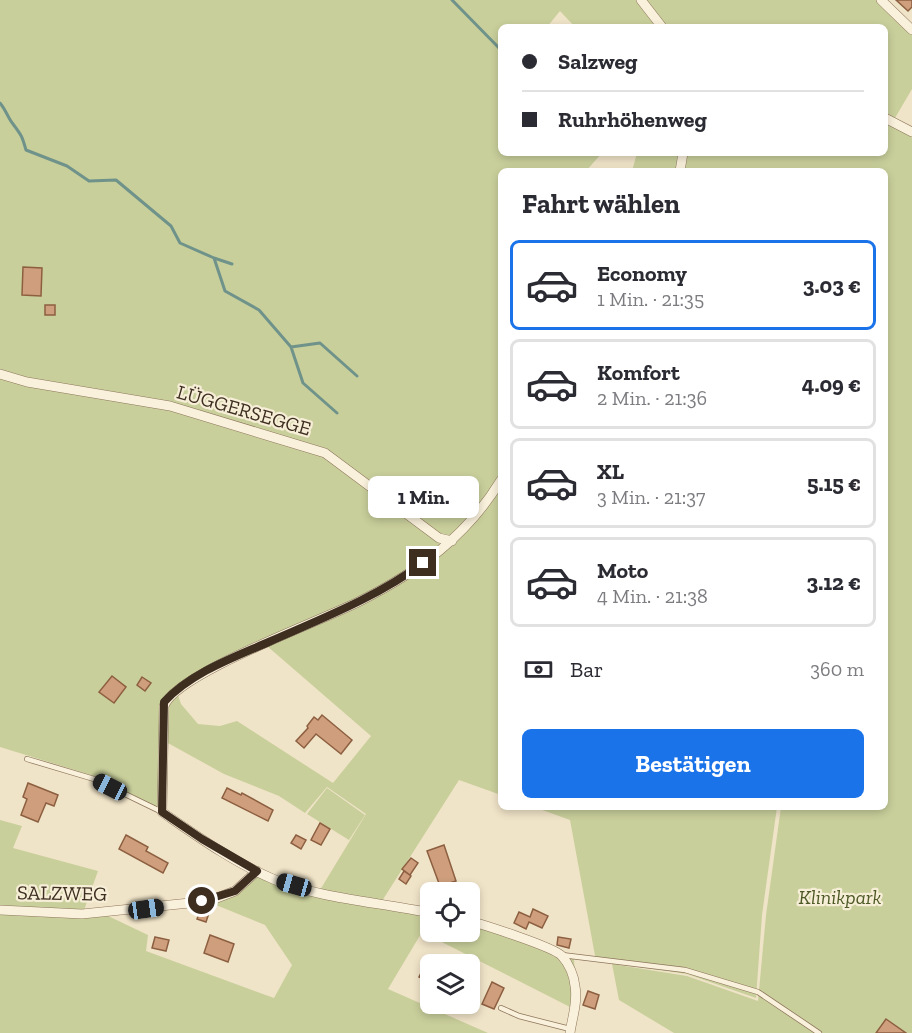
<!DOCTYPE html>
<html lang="de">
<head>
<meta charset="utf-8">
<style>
  body { margin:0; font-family:"Zilla Slab",serif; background:#f2f2f3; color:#2b2b33; height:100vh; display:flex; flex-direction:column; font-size:22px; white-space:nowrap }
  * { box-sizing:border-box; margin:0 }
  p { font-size:20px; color:#7c7c81 }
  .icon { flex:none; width:33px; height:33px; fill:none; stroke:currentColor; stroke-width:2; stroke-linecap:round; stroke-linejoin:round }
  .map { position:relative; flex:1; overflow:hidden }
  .drawer { position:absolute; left:498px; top:168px; width:390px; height:642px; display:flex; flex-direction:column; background:#fff; border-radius:9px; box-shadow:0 3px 9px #0003 }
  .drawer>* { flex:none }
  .top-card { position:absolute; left:498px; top:24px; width:390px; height:132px; border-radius:9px; box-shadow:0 3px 9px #0003; display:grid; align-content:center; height:132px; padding:0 24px; background:#fff }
  .tools { position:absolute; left:420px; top:882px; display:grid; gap:12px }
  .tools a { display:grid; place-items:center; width:60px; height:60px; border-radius:9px; background:#fff; box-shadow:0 3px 9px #0003; font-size:30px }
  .end { position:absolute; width:27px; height:27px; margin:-14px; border:8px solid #3d2e20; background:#fff; box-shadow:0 0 0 3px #fff }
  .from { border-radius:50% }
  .bubble { position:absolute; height:42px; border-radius:9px; background:#fff; box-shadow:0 3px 9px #0003; font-size:20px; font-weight:800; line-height:42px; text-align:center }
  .car { position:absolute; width:18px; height:36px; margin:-18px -9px; border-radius:8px; box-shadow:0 0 4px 2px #0007; background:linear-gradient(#222 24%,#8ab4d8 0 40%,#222 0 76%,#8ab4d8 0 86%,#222 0) }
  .top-card b { display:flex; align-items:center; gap:21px; height:57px; font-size:22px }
  .top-card b+b { border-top:2px solid #e1e1e2 }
  .top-card i { width:15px; height:15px; background:#2b2b33 }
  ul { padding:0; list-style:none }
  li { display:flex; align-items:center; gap:18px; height:90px; margin:0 12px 9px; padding:0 12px; border:3px solid #e1e1e2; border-radius:9px }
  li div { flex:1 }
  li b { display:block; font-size:22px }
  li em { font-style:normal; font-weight:800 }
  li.selected { border-color:#1a73e8 }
  li>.icon { width:54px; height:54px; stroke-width:1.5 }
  h2 { padding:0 24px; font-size:27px; line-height:72px }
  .pay { display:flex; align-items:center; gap:15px; height:66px; padding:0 24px; font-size:22px }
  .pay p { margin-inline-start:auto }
  .cta { display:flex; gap:12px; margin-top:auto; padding:12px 24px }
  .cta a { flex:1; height:69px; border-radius:9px; background:#1a73e8; color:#fff; font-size:24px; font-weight:800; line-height:69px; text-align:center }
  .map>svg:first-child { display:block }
  .green { fill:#c9cf9b }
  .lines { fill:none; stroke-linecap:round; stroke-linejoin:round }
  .stream { stroke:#6f938a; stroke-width:3 }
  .building { fill:#cf9f7d; stroke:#8d5f41; stroke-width:1.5 }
  .lane-casing { stroke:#8d765c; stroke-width:6 }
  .street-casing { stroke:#8d765c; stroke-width:10 }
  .lane { stroke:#faf1dc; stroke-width:4.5 }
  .street { stroke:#faf1dc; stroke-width:9 }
  .route { stroke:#3d2e20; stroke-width:8 }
  .labels { text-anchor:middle; stroke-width:4.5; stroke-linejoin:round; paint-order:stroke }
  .street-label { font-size:20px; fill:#3d2e20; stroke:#f7eed8 }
  .park-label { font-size:20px; font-style:italic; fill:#4d5a26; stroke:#f7eed8 }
</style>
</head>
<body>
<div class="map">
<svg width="912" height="1033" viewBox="0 0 912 1033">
  <rect width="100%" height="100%" fill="#f0e4c8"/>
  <path class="green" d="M0,0H639L661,27H575L560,11L547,27H501V153H602L586,171H501V478L455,536L407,571L359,600L206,668L162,705L161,797L157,807L94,776L0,747Z
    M644,0H878L912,32V89L895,118L912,127V1033H674L619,1000L612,964L687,976L758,1001L766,915L781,807H885V171H682L684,153H885V27H664Z
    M637,153H680L677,171H632Z
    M501,490V795L459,780L382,901L320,890L366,814L327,787L305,813L279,796L224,774L166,742V705L177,692L181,704L198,724L220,726L237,721L333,783L371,736L267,646L362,604L454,544Z
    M327,788L365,815L349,840L307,814Z
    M534,807H777L762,915L756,998L687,974L596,961L570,820Z
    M0,820L22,826L13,848L98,871L83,913L0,908Z
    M258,873L315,894L430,915V932H470V923L574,959L576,995L574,1009L422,932L388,989L488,1033H0V912L106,915L148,935L146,951L274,998L292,965L265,925L211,903Z"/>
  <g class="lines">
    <path class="stream" d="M452,0L501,50
      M0,103C6,110 8,118 13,124C22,136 22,136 26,150L67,166L89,181L116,180L171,226L180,243L214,258L225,291L259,310L291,347L303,383L337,413
      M214,258L232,264
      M291,347L320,343L357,376"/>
  </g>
  <path class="building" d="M896,0H912V7L908,11Z
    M23,267L42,268L41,296L22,295Z
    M45,305H55V315H45Z
    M112,676L126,687L114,703L99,692Z
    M142,677L151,683L145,691L137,685Z
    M322,715L352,740L341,754L316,734L304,748L296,741L308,728L307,726L314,717L318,720Z
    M28,783L58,795L54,806L46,803L38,822L21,815L27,799L23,797Z
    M227,788L241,795L242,793L273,810L268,821L222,798Z
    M320,823L330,829L321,845L311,840Z
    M126,835L148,847L146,851L168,863L163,873L119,849Z
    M296,835L306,840L301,849L291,843Z
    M444,845L456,881L440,886L427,851Z
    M411,858L418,863L410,875L402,869Z
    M404,871L411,876L406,884L399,879Z
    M204,908L210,910L206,922L197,919L201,909Z
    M533,909L548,916L542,928L529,922L526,929L514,923L519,912L530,917Z
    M210,935L234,944L228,962L204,953Z
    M155,937L169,940L166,951L152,948Z
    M558,937L571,939L569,948L557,945Z
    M424,967L430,971V983L419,977Z
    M492,982L504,988L494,1009L482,1004Z
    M588,991L599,995L595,1009L583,1005Z
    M886,1019L906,1033H876Z"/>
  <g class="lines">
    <defs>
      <path id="lane" d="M27,759L94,779L162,812
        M562,955L685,970L758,992L819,1033
        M501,1008L519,1016L570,1029"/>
      <path id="street" d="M641,0L662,27
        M881,0L912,30
        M885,118L912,132
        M680,171L683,153
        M0,374L27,382L170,406L325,453L439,538L452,541
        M0,910L82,914L209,901L235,891L257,871
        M430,913C380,902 320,899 273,879C233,862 197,836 162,812L164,706C176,673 324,620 360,601C418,572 467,536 501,480
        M470,921C484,925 554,947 562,956C569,964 574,976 575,986C578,1002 572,1018 570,1033"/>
    </defs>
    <use href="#lane" class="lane-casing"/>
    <use href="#street" class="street-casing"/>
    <use href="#lane" class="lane"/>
    <use href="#street" class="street"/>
  </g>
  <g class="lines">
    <path class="route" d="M202,901L235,891L257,871L202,839L162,812L164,702C192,672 235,657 271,641C323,618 377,597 423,563"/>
  </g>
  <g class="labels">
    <g class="street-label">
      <text transform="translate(244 410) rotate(16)" y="7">LÜGGERSEGGE</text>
      <text transform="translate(62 893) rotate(1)" y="7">SALZWEG</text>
    </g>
    <g class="park-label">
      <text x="840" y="904">Klinikpark</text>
    </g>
  </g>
</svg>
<div class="tools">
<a><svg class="icon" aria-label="locate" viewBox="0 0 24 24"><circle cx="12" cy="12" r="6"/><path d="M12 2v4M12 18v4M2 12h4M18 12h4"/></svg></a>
<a><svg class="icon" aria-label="layers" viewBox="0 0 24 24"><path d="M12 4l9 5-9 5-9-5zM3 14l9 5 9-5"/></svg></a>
</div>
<i class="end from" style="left:202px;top:901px"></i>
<i class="end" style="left:423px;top:563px"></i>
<div class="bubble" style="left:368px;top:476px;width:111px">1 Min.</div>
<i class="car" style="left:110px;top:787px;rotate:297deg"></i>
<i class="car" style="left:294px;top:885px;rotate:286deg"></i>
<i class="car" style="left:146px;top:909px;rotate:82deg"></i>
<div class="top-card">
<b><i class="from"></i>Salzweg</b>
<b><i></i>Ruhrhöhenweg</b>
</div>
<section class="drawer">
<h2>Fahrt wählen</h2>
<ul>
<li class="selected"><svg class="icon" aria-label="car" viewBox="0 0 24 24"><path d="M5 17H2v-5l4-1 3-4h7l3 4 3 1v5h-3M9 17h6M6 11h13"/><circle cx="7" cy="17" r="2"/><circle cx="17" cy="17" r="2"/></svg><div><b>Economy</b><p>1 Min. · 21:35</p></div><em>3.03 €</em></li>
<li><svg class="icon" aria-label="car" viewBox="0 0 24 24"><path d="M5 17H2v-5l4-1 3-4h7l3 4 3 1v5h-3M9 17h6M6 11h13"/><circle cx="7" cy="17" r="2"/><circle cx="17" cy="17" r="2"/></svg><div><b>Komfort</b><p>2 Min. · 21:36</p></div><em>4.09 €</em></li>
<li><svg class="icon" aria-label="car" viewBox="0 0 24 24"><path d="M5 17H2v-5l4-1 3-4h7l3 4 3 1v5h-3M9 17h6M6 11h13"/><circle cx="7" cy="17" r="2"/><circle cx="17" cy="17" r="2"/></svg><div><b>XL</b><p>3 Min. · 21:37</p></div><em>5.15 €</em></li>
<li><svg class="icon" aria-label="car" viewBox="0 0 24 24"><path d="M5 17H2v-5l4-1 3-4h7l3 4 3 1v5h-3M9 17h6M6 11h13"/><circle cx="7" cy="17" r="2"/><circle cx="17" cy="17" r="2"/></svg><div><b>Moto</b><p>4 Min. · 21:38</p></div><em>3.12 €</em></li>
</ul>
<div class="pay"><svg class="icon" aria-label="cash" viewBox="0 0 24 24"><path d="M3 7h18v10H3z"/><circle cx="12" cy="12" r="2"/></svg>Bar<p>360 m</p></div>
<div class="cta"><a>Bestätigen</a></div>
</section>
</div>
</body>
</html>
